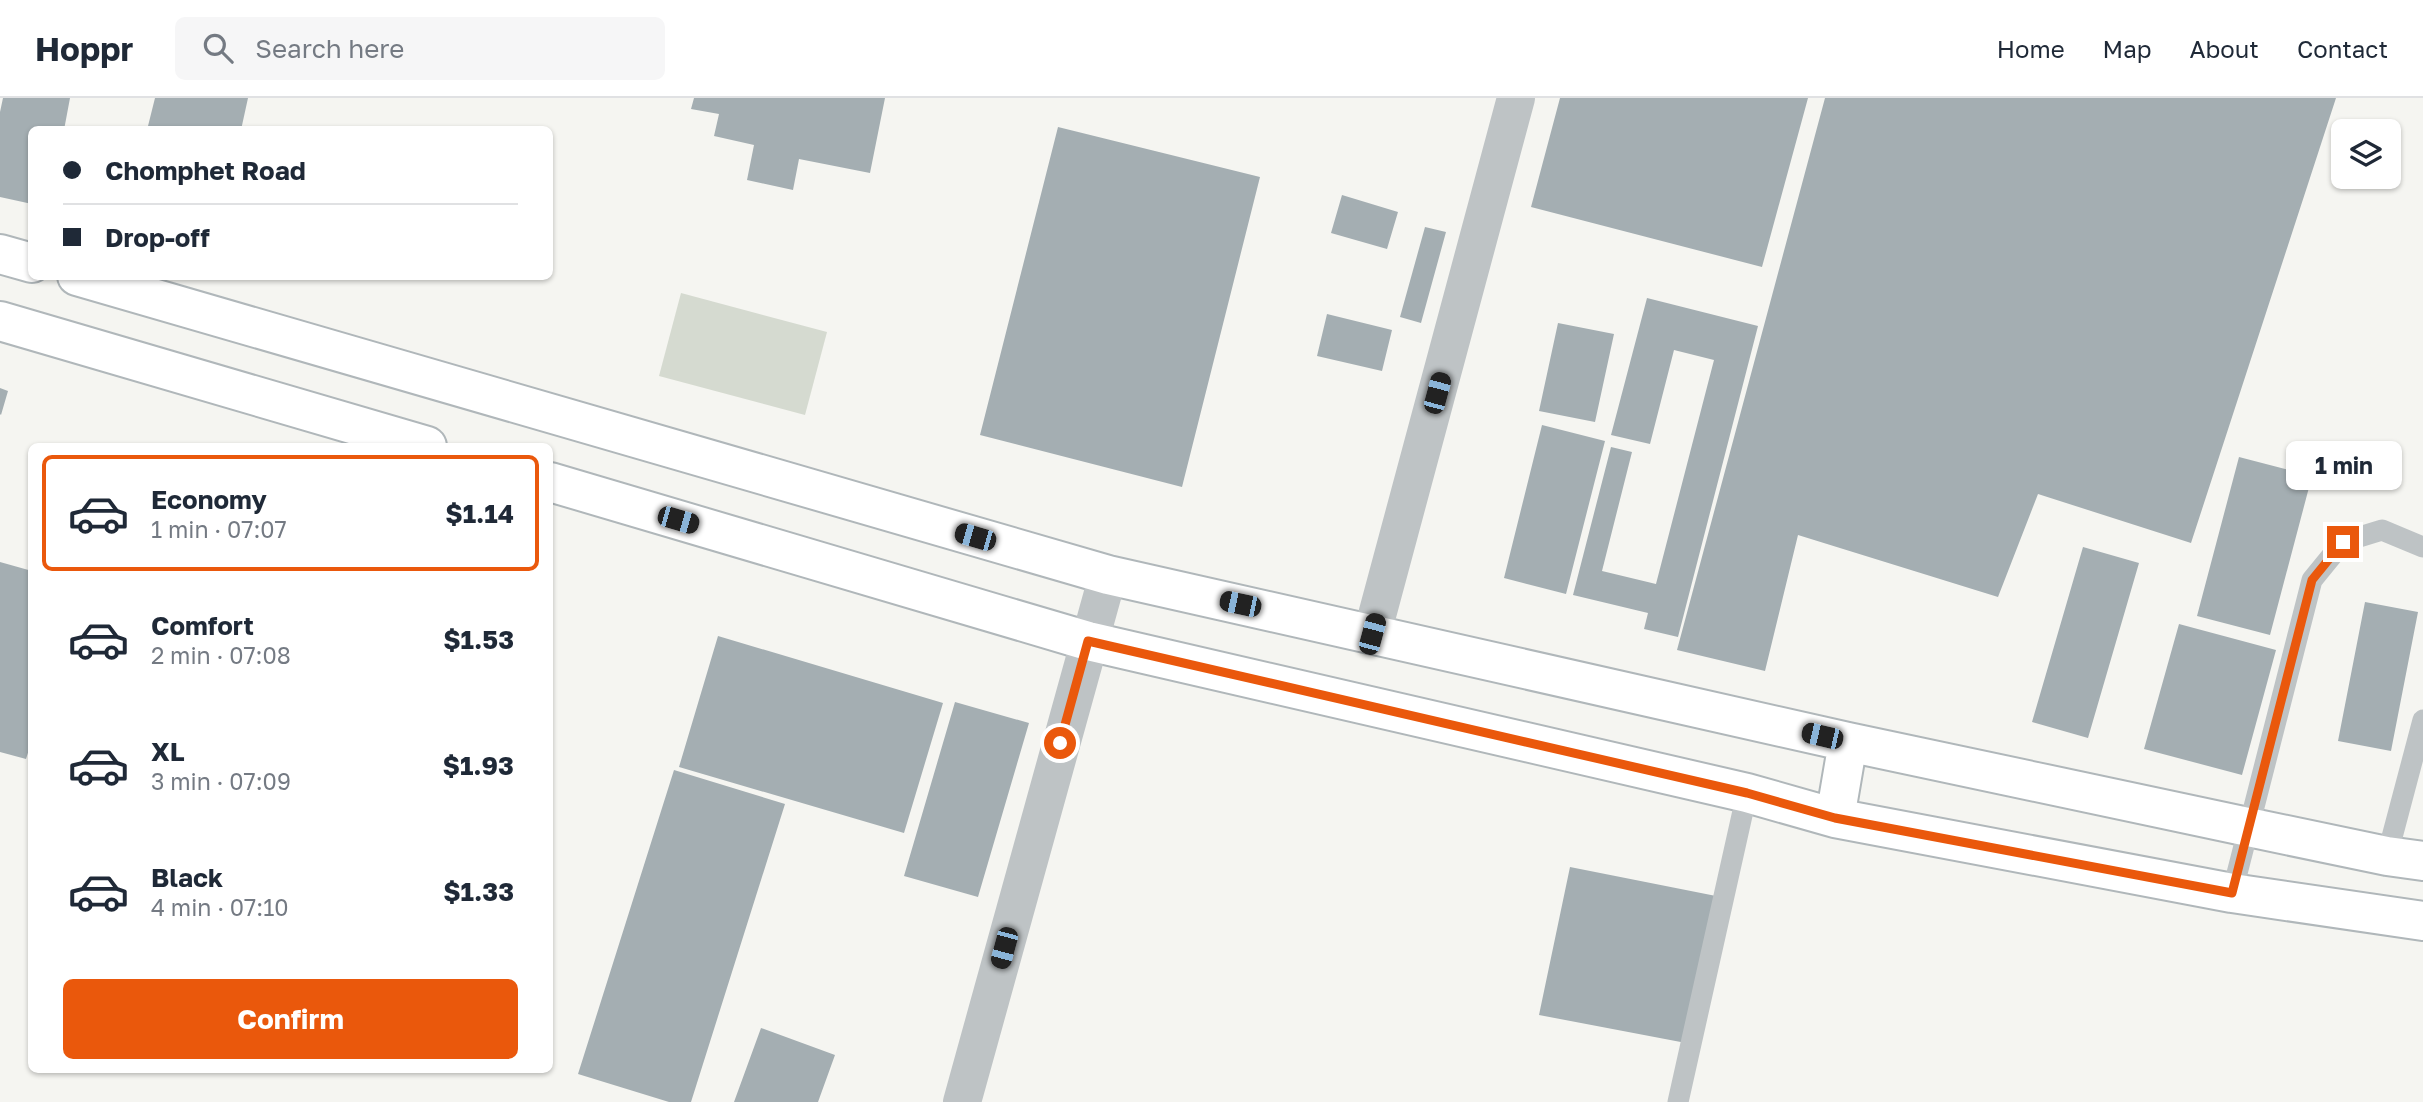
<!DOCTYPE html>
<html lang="en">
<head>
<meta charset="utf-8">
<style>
  body { margin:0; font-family:"Golos Text",sans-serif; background:#f6f6f7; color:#1f2937; height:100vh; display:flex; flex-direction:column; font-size:26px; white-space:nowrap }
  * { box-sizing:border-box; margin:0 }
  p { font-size:23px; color:#747a83 }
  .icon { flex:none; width:38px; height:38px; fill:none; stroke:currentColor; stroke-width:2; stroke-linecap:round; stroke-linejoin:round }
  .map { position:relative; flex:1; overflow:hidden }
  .details { position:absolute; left:28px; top:345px; width:525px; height:630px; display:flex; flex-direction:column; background:#fff; border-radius:10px; box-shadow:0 2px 5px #0004 }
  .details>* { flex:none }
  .hud { position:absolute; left:28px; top:28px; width:525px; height:154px; border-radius:10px; box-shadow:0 2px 5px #0004; display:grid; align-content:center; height:154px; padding:0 35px; background:#fff }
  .fabs { position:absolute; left:2331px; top:21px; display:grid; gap:14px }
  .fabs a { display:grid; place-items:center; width:70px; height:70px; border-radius:10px; background:#fff; box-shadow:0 2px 5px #0004; font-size:35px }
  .end { position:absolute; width:32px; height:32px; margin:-16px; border:9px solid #ea580c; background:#fff; box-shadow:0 0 0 4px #fff }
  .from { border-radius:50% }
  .bubble { position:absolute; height:49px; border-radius:10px; background:#fff; box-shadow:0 2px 5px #0004; font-size:23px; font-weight:700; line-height:49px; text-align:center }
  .car { position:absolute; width:21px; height:42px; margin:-21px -10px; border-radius:9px; box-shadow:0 0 5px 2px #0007; background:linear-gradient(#222 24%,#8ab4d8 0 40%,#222 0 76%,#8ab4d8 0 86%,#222 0) }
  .hud b { display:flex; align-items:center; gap:24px; height:66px; font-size:26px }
  .hud b+b { border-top:2px solid #e0e1e3 }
  .hud i { width:18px; height:18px; background:#1f2937 }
  ul { padding:12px 0 0; list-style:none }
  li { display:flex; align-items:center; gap:21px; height:116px; margin:0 14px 10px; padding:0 21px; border:4px solid transparent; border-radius:10px }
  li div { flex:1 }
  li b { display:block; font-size:26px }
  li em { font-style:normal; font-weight:700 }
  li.selected { border-color:#ea580c }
  li>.icon { width:63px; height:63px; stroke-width:1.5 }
  .action { display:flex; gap:14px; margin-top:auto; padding:14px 35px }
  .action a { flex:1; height:80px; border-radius:10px; background:#ea580c; color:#fff; font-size:28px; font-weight:700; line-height:80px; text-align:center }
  header { display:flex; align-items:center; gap:42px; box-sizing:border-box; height:98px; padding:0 35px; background:#fff; border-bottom:2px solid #e0e1e3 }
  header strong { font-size:33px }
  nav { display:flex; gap:38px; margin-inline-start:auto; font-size:24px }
  .search { width:490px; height:63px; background:#f6f6f7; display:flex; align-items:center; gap:18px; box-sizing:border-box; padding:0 24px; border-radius:10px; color:#747a83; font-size:26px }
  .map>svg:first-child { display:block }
  .green { fill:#d5dad0 }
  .building { fill:#a4aeb2 }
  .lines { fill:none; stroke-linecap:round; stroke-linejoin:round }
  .secondary-casing { stroke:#b0b7ba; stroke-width:42 }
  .lane { stroke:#bec3c5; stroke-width:21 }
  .street { stroke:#bec3c5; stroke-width:38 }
  .secondary { stroke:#fff; stroke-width:38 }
  .route { stroke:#ea580c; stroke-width:9 }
</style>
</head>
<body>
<header>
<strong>Hoppr</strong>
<div class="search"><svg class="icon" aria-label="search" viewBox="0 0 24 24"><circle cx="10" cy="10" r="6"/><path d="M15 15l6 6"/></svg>Search here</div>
<nav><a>Home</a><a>Map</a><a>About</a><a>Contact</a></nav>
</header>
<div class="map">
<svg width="2423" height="1004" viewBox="0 0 2423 1004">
  <rect width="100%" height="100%" fill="#f5f5f1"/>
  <path class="green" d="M681,195L827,234L805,317L659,278Z"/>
  <path class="building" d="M3,0H70L64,32H32V106L0,99V14Z
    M155,0H248L241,32H147Z
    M694,0H885L870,75L799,61L793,92L747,82L754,47L714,38L719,16L691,11Z
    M1560,0H1808L1762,169L1531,109Z
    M1825,0H2336L2191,445L2038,396L1998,499L1798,437L1765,573L1677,552Z
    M1058,29L1260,79L1182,389L980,337Z
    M1342,97L1398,114L1387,151L1331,135Z
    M1425,129L1446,134L1421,225L1400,219Z
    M1647,200L1758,228L1678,539L1644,531L1648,515L1573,497L1611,349L1632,354L1602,473L1656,486L1714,262L1674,252L1650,346L1611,337Z
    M1327,216L1392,232L1382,273L1317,258Z
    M1558,225L1614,236L1595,324L1539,313Z
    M0,290L8,293L1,317L0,316Z
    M1542,327L1605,343L1566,496L1504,480Z
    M2239,359L2312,378L2270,537L2197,518Z
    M2083,449L2139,465L2088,640L2032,624Z
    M0,464L32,473V642L26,661L0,654Z
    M2365,504L2418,514L2391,653L2338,643Z
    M2179,526L2276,552L2242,677L2144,651Z
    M718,538L943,605L904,735L679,669Z
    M955,604L1029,625L978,799L904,778Z
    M674,672L785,706L691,1004H669L578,976Z
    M1570,769L1716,798L1686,945L1539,917Z
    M761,930L835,957L818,1004H734Z"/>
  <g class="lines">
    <defs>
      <path id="secondary" d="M0,156L32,165
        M77,178L1108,477L1848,644L2248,729L2387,758L2423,763
        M0,223L427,348
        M550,384L1088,543L1747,695L1835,720L2232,795L2423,823
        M1835,720L1848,644"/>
    </defs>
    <use href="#secondary" class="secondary-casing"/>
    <path class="lane" d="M2387,758L2423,622
      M2232,795L2312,482L2343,444L2382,432L2423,449
      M1678,1004L1747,695"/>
    <path class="street" d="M1372,536L1516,0
      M962,1004L1108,477"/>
    <use href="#secondary" class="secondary"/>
  </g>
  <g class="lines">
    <path class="route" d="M1060,645L1088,543L1747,695L1835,720L2232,795L2312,482L2343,444"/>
  </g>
</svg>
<div class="fabs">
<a><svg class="icon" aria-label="layers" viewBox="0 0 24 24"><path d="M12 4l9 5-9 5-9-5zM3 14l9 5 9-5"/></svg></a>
</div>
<i class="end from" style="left:1060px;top:645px"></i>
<i class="end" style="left:2343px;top:444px"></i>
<div class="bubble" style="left:2286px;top:343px;width:116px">1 min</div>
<i class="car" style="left:1437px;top:295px;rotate:15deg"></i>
<i class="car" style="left:678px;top:422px;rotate:106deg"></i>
<i class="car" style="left:975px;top:439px;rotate:286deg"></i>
<i class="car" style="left:1240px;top:506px;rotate:282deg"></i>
<i class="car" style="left:1372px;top:536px;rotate:15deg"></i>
<i class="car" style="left:1822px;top:638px;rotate:283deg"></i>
<i class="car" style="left:1004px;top:850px;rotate:195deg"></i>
<div class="hud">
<b><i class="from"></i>Chomphet Road</b>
<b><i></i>Drop-off</b>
</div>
<section class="details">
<ul>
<li class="selected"><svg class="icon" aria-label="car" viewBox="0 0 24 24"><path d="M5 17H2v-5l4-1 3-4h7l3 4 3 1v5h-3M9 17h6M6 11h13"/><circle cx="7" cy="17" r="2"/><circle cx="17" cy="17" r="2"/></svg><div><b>Economy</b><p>1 min · 07:07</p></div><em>$1.14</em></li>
<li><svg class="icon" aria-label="car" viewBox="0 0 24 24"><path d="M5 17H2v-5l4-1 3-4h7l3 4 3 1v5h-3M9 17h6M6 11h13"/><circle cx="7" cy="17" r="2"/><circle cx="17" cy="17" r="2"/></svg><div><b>Comfort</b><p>2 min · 07:08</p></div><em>$1.53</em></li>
<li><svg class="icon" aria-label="car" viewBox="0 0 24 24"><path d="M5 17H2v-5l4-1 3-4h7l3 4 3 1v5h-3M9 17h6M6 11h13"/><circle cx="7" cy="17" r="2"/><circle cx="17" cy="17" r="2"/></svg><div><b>XL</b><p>3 min · 07:09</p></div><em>$1.93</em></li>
<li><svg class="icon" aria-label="car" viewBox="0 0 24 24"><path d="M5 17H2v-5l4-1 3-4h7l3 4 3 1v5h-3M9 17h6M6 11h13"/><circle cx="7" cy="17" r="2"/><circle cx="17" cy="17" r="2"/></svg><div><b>Black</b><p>4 min · 07:10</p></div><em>$1.33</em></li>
</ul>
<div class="action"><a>Confirm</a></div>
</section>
</div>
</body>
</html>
